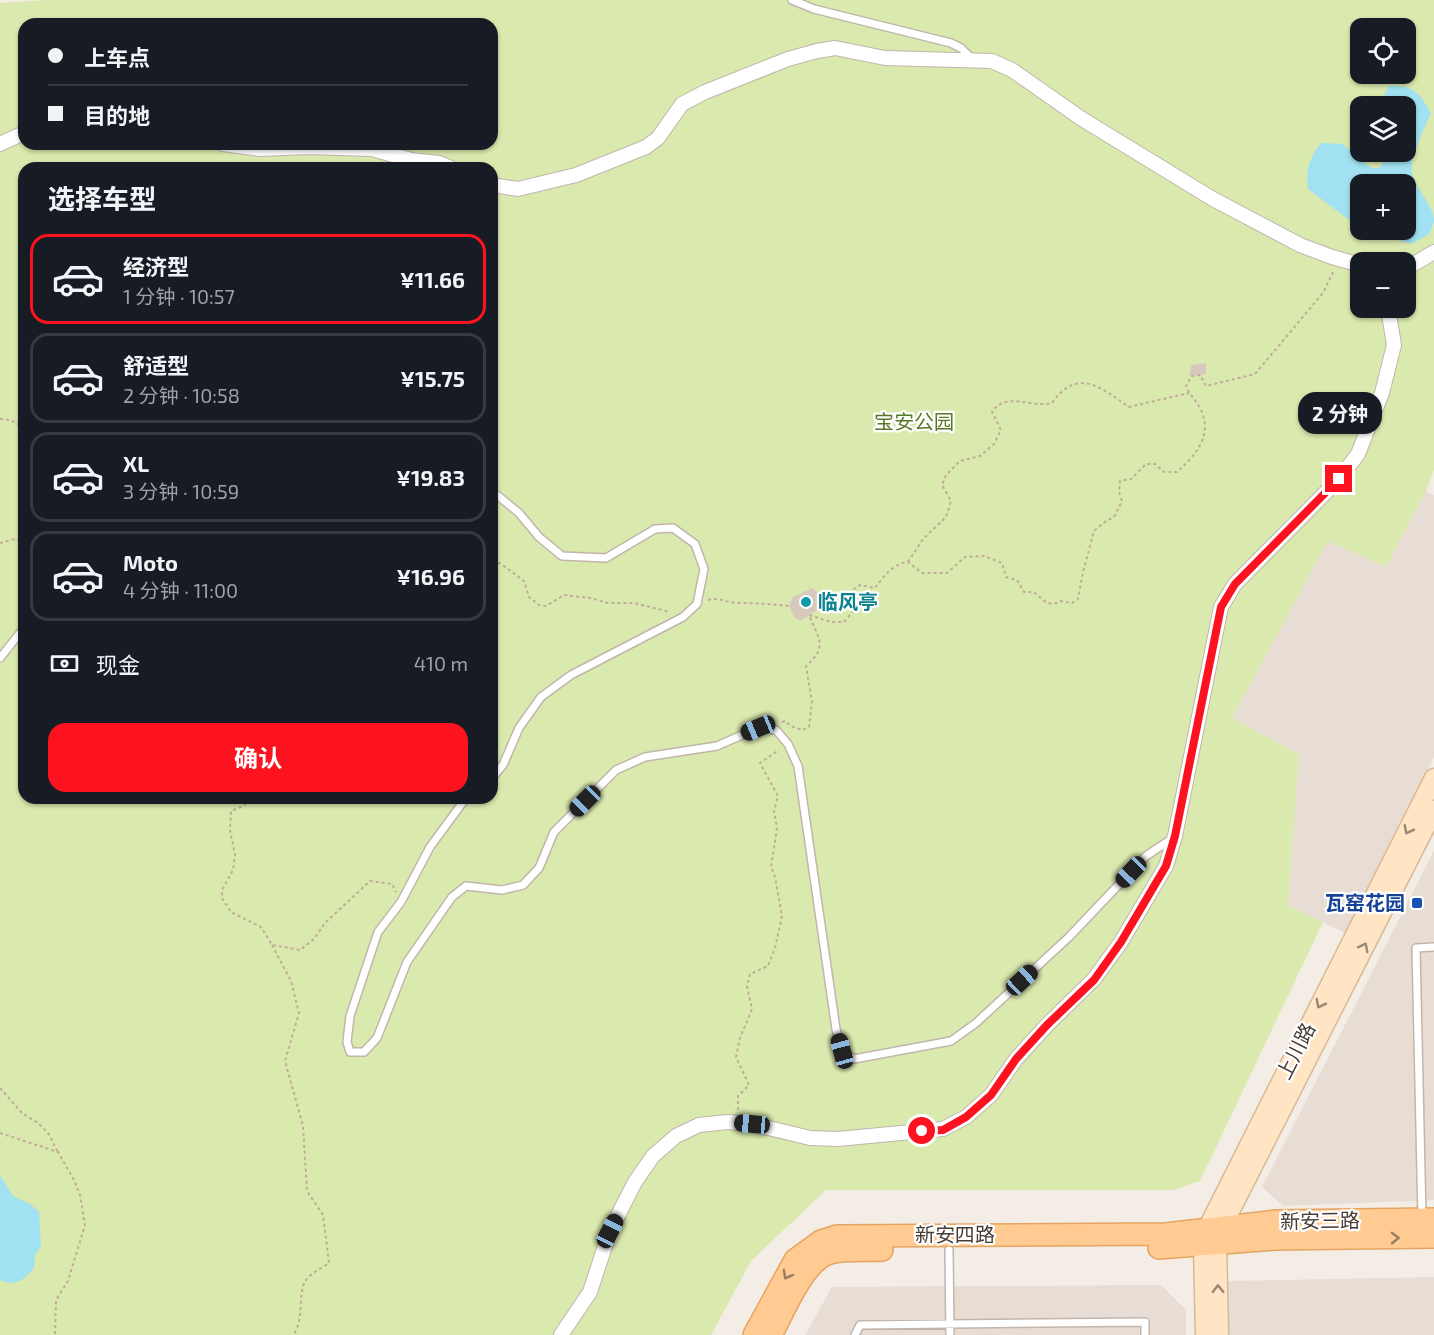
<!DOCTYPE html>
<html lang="zh">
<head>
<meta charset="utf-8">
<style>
  body { margin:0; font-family:"Exo 2","Noto Sans SC",sans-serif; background:#20242c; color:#f1f3f6; height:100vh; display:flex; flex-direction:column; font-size:22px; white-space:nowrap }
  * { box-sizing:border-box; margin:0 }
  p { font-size:20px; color:#9ea1a6 }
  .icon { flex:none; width:33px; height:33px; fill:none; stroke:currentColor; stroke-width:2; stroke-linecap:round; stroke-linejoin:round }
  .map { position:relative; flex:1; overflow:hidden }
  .drawer { position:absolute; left:18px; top:162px; width:480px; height:642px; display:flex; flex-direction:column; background:#171b24; border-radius:18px; box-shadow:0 2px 4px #0004 }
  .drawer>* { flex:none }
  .banner { position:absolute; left:18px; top:18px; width:480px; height:132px; border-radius:18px; box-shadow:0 2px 4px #0004; display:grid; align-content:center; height:132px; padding:0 30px; background:#171b24 }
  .tools { position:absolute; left:1350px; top:18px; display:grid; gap:12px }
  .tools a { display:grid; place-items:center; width:66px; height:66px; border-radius:12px; background:#171b24; box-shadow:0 2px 4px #0004; font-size:30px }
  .end { position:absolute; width:27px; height:27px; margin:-14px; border:8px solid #fd131f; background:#fff; box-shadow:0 0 0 3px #fff }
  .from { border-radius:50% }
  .bubble { position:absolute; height:42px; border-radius:18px; background:#171b24; box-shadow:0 2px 4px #0004; font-size:20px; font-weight:700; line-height:42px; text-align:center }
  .car { position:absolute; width:18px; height:36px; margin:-18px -9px; border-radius:8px; box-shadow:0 0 4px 2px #0007; background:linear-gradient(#222 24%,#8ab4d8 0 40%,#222 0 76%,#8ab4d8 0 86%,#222 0) }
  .banner b { display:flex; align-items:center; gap:21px; height:57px; font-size:22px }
  .banner b+b { border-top:2px solid #363941 }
  .banner i { width:15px; height:15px; background:#f1f3f6 }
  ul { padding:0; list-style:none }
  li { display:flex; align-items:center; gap:18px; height:90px; margin:0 12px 9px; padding:0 18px; border:3px solid #363941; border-radius:18px }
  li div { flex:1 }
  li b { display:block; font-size:22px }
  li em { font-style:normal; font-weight:700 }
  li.active { border-color:#fd131f }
  li>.icon { width:54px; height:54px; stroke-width:1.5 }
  h2 { padding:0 30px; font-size:27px; line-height:72px }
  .pay { display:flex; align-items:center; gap:15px; height:66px; padding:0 30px; font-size:22px }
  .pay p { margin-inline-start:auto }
  .primary-button { display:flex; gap:12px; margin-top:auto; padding:12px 30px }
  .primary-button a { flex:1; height:69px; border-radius:18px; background:#fd131f; color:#fff; font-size:24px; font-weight:700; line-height:69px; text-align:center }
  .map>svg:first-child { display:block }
  .residential { fill:#e7ddd4 }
  .green { fill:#dae9ae; fill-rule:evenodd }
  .water { fill:#a1e1f1 }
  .building { fill:#d8c9be }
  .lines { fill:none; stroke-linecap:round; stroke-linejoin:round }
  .service-casing { stroke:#c2b5ac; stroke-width:10 }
  .minor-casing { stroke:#c2b5ac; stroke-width:16 }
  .secondary-casing { stroke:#d7b997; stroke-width:21 }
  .primary-casing { stroke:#e6a462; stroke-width:24 }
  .path { stroke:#c1ab99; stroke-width:2; stroke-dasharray:3 3; stroke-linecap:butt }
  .service { stroke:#fff; stroke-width:7 }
  .minor { stroke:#fff; stroke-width:14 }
  .secondary { stroke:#ffe5c4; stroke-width:18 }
  .primary { stroke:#ffcb93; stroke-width:21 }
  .oneway { stroke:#998875 }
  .oneway2 { stroke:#997c5f }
  .route { stroke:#fd131f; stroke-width:8 }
  .culture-dot { fill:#0f9aa8; stroke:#fff; stroke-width:2 }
  .transit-dot { fill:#1a4fb4; stroke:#fff; stroke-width:2 }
  .labels { text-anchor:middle; stroke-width:4.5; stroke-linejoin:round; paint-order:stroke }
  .park-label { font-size:20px; fill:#577927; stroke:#fff }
  .culture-label { font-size:20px; font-weight:bold; fill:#0d838f; stroke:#fff; text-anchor:start }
  .transit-label { font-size:20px; font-weight:bold; fill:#164399; stroke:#fff; text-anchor:end }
  .street-label { font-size:20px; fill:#463c35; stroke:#fff }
</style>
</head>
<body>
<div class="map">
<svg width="1434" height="1335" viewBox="0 0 1434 1335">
  <rect width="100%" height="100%" fill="#f3ede6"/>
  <path class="residential" d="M1426,491L1434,495V757L1347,934L1288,905L1299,754L1232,718L1328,540L1386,567Z
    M1434,851V1200L1283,1206L1262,1187Z
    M1434,1277V1335H1228V1281Z
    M1161,1285L1186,1310V1335H805L832,1287Z"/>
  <path class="green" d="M45,0H1434V470L1426,491L1386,567L1328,541L1232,718L1299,754L1288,905L1323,922L1200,1181L1173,1190H826L751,1261L711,1335H0V3ZM24,24H492V144H24ZM1360,28H1406V74H1360ZM1360,106H1406V152H1360ZM24,168H492V798H24ZM1360,184H1406V230H1360ZM1360,262H1406V308H1360Z"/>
  <path class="water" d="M1389,86C1414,85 1419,92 1431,113C1426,125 1412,153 1412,166C1410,185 1434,203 1434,221C1433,225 1431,230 1429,234L1412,244L1366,230H1406V184H1360V228L1308,189C1305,170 1310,157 1321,143L1343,144L1371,168H1379L1391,152H1406V106H1378Z
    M0,1175L13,1196L30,1204L39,1212L41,1246L35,1255L34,1268C23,1280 17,1287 0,1280Z"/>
  <path class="building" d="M1206,363V374L1190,376L1191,365Z
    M812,588L822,596L816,611L800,621L794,617L789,606L793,597Z"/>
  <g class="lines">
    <defs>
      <path id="service" d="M792,0L814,9L951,43L961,48L972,59
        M492,495H497L519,513L539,537L562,556L606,558L655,529L673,528L695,544L704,569L697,604L683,617L571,675L541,697L519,728L503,765L492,778
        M0,658L24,628
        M466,798L430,847L401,902L378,932L350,1016L347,1042L350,1052H364L377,1038L407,962L452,897L466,886L502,890L523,885L539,868L554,832L616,770L645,757L717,746L758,728L776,730L788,744L798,766L836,1029L842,1051L854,1059L951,1041L976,1023L1069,937L1146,856L1173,838
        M1422,1218L1416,948L1434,947
        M949,1250L950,1335
        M855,1335L860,1325L1145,1322V1335"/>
      <path id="minor" d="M0,144L24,133
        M223,144L260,149L308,147L372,149L411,160L439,163L451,168
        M492,185L518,189L576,175L646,147L658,138L682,104L705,92L788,59L817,51L835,48L885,58L992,61L1012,70L1082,119L1213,199L1300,245L1332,257L1360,265
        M1406,266L1414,264L1434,252
        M561,1335L590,1292L610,1231L635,1182L653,1156L676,1136L699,1125L727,1122L752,1124L810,1138L838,1139L943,1129L966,1117L991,1095L1016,1059L1047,1025L1094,979L1121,942L1166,866L1175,836L1221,607L1235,584L1339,479L1358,454L1382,393L1394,345L1388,308"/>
      <path id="secondary" d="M1205,1335L1203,1245L1207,1229L1434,778
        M1219,1335L1217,1244L1222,1227L1434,810"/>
      <path id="primary" d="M1159,1248L1275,1239L1434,1237
        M754,1335L795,1260L821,1241L837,1236L1166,1234L1276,1221L1434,1219
        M771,1335C784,1312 803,1261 830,1253C846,1249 865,1251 882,1250"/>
    </defs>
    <use href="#service" class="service-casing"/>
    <use href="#minor" class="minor-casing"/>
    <use href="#secondary" class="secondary-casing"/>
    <use href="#primary" class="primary-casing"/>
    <path class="path" d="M0,419L10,420L24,427
      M0,543L15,539L24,543
      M908,562L923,539L946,517L951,501L942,485L946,475L960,461L980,456L994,444L1001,430L992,412C1006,391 1029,408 1052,403C1078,367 1100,387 1129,407L1189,393
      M492,564L500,563L524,581L529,597L539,605L546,606L564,595L590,598L608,603H634L670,612
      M708,600C718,597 726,602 736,603C754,603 771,604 789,606
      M782,722L785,721L791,726L802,730L809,727L812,702L806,666C828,647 819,639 809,615L831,622H844L855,609L854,589L860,585L875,588C883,577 894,563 908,562L922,573H947L965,557L984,556L1002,563L1006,577L1017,580L1024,592H1034C1043,600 1049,608 1061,601L1072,603L1078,599L1083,572L1094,531L1106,521L1114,517L1122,501L1119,492L1120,481L1131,479L1146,464H1155L1164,472H1177C1195,456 1213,436 1201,410C1197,401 1190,396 1186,386L1192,376L1200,375L1206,386L1255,374L1323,293L1333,272
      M249,798L245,805L231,811L230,830L235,855L233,870L222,890V898L231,912L261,927L272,945L300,950L314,939L325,923L370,881L392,884L396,892
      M272,945L291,981L299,1013L285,1061L303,1126L307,1191L323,1215L329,1263C322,1268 311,1273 306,1280C297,1293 305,1320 293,1335
      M0,1088L22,1113L38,1123L48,1133L58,1152
      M738,1110V1096L749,1085L736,1057L740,1038L752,1009L747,986L750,974L768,966L775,948L782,916L775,877L771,867L777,828L774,811L778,796L760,763L779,750
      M0,1133L58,1152L74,1180L80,1195L85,1225L68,1281L56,1300L55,1335"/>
    <use href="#service" class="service"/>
    <use href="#minor" class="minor"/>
    <use href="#secondary" class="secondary"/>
    <use href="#primary" class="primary"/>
  </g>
  <defs><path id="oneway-chevron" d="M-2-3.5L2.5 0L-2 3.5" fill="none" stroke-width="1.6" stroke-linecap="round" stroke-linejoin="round" transform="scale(1.5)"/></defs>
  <g class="oneway">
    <use href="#oneway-chevron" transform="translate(1408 830) rotate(117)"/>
    <use href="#oneway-chevron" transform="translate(1364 947) rotate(-63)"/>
    <use href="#oneway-chevron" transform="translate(1320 1004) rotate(117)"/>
    <use href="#oneway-chevron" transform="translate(1218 1289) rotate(-91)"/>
  </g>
  <g class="oneway2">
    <use href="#oneway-chevron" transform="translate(1395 1238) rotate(-1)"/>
    <use href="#oneway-chevron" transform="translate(787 1275) rotate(119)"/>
  </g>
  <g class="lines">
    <path class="route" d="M922,1131L943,1130L966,1117L991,1095L1016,1059L1047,1025L1094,980L1121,942L1166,866L1175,836L1221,607L1235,584L1339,479"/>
  </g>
  <circle class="culture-dot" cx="806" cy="602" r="6"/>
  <rect class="transit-dot" x="1411" y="897" width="12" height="12" rx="3"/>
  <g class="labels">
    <g class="park-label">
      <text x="914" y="429">宝安公园</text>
    </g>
    <g class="culture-label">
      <text x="818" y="609">临风亭</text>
    </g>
    <g class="transit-label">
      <text x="1405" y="910">瓦窑花园</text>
    </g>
    <g class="street-label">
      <text transform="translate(1296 1051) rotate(-63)" y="7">上川路</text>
      <text transform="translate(1320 1221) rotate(-1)" y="7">新安三路</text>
      <text x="955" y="1242">新安四路</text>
    </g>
  </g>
</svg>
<div class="tools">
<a><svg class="icon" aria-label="locate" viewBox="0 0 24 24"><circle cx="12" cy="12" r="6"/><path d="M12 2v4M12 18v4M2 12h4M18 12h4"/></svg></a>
<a><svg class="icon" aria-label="layers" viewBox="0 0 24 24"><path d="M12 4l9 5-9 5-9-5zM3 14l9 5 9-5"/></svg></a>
<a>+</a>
<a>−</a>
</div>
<i class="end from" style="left:922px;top:1131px"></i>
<i class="end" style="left:1339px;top:479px"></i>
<div class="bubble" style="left:1298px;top:392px;width:84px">2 分钟</div>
<i class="car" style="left:758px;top:728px;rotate:247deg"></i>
<i class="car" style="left:585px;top:801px;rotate:225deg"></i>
<i class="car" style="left:1131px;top:872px;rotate:224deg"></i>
<i class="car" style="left:1022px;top:980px;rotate:47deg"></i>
<i class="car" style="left:842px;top:1051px;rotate:345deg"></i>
<i class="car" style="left:752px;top:1124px;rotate:275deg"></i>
<i class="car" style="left:610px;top:1231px;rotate:27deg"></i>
<div class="banner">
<b><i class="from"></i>上车点</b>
<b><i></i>目的地</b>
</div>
<section class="drawer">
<h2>选择车型</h2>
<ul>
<li class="active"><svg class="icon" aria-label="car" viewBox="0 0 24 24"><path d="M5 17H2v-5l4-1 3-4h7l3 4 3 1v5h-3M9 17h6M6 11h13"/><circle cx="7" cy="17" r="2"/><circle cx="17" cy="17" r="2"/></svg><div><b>经济型</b><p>1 分钟 · 10:57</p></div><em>¥11.66</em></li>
<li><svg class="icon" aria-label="car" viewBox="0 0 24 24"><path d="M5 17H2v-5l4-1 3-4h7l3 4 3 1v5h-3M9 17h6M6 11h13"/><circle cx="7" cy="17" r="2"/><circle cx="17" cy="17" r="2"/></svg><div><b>舒适型</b><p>2 分钟 · 10:58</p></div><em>¥15.75</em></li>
<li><svg class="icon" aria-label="car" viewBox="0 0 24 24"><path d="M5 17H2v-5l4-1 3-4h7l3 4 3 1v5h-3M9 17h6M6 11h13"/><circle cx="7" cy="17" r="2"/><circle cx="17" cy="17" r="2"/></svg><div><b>XL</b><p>3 分钟 · 10:59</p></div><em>¥19.83</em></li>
<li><svg class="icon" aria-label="car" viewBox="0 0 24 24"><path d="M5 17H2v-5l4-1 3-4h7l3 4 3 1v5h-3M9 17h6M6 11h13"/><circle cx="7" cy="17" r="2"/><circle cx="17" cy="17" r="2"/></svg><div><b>Moto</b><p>4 分钟 · 11:00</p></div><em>¥16.96</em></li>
</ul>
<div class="pay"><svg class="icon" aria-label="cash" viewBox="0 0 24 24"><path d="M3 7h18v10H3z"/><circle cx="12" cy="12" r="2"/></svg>现金<p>410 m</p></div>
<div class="primary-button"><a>确认</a></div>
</section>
</div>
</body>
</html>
